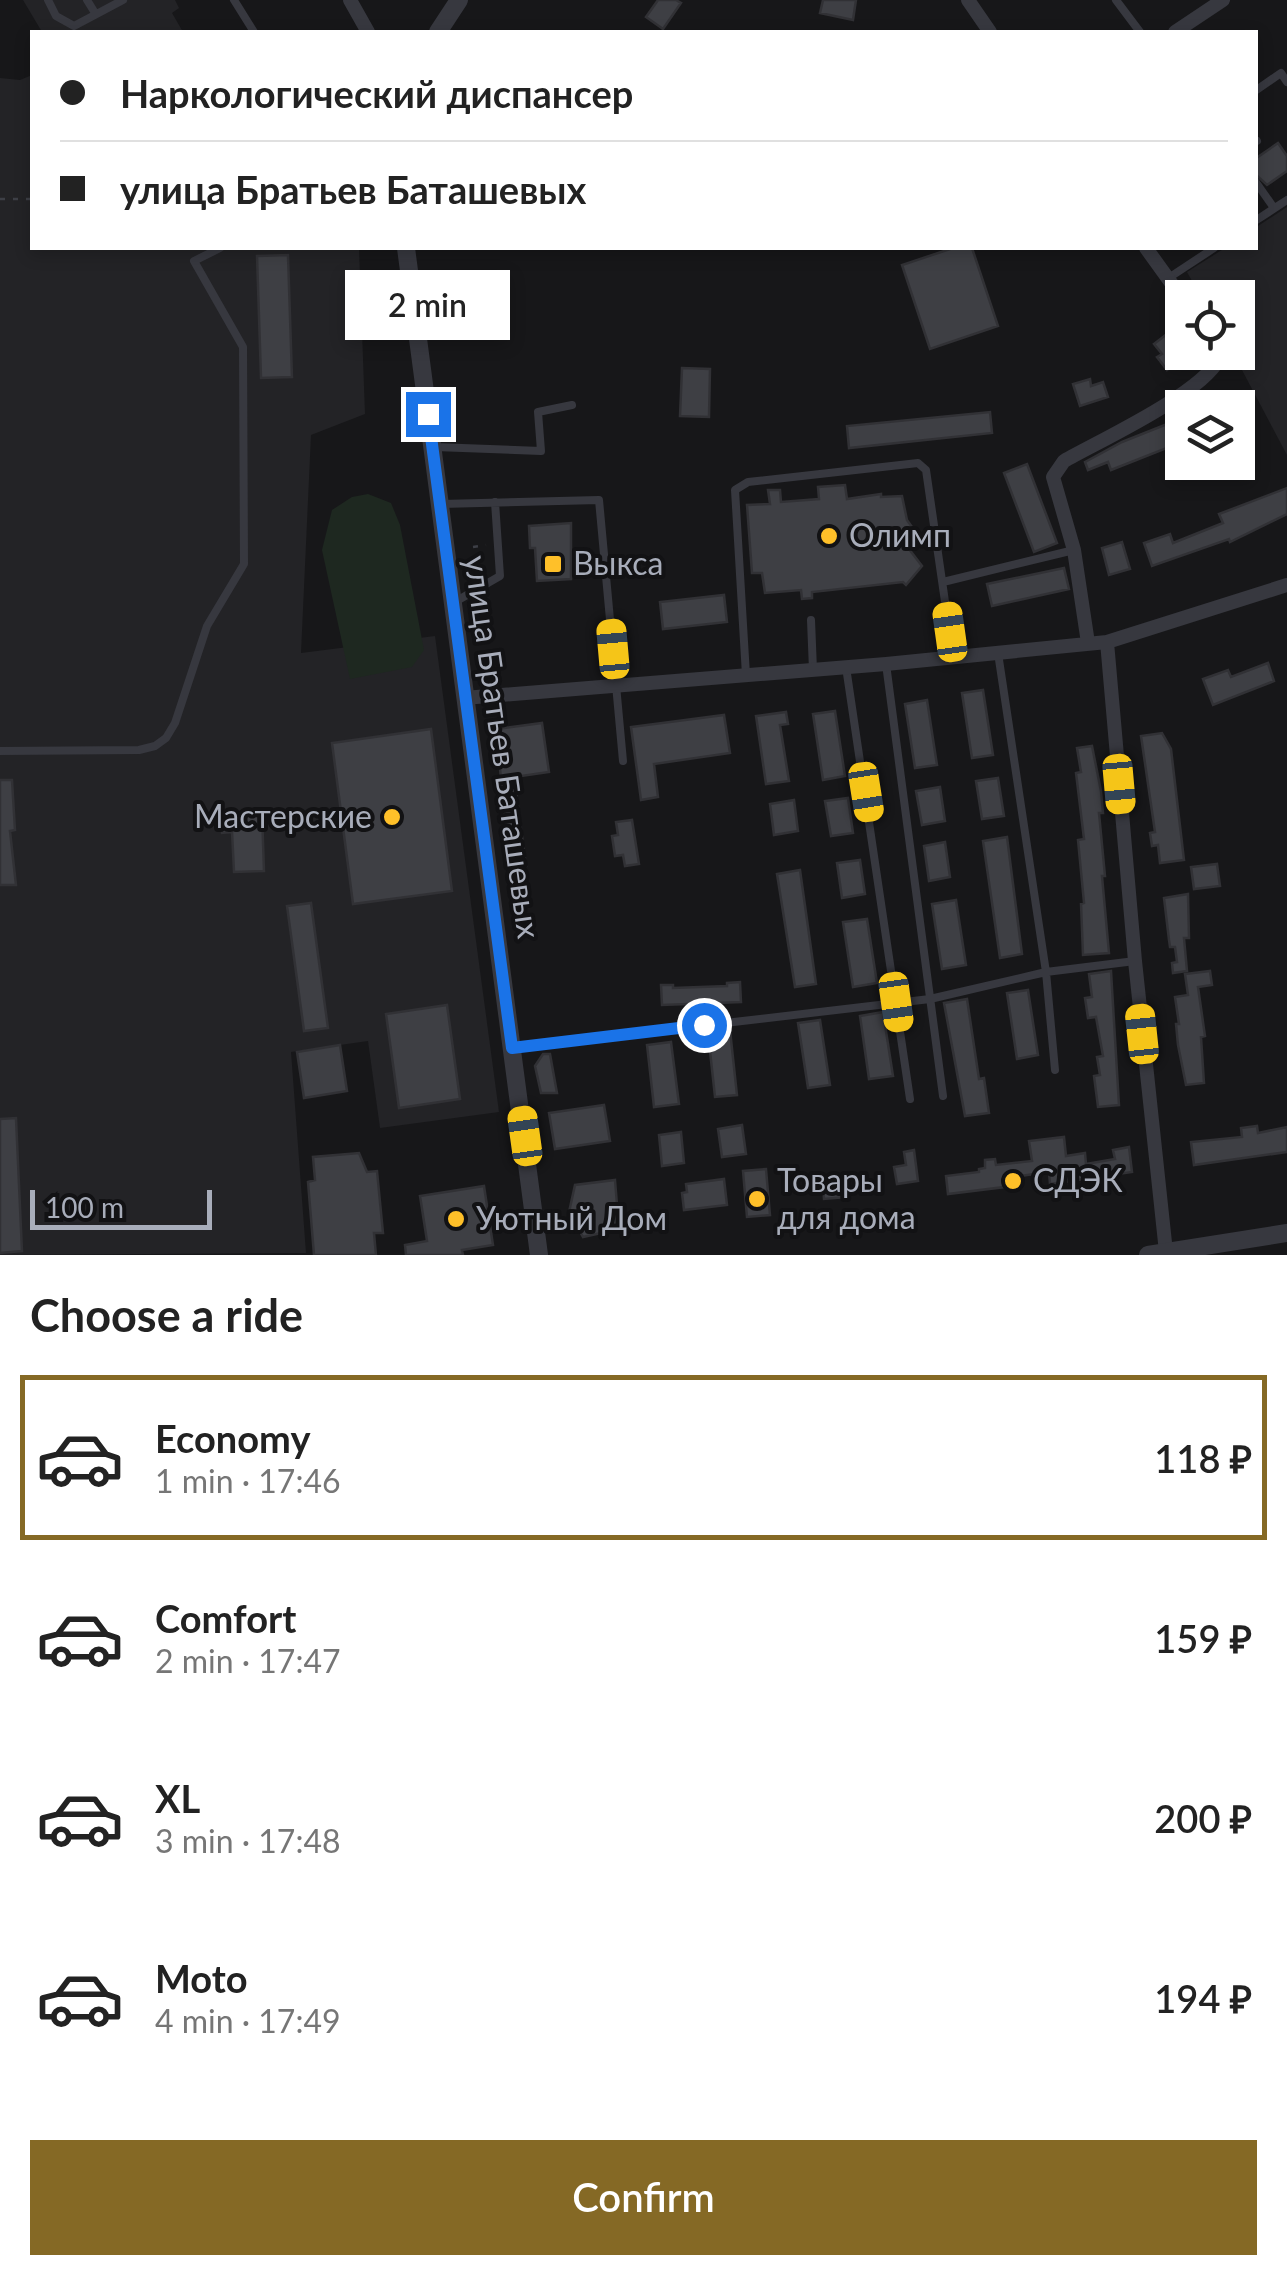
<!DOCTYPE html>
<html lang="en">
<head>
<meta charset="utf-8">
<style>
  body { margin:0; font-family:Lato,sans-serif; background:#f2f2f2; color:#222; height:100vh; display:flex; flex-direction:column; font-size:38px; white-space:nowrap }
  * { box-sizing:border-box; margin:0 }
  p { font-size:32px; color:#767676 }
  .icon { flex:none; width:55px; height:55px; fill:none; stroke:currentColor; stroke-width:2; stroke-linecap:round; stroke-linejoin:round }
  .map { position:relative; height:1255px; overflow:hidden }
  .panel { display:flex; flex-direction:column; background:#fff; flex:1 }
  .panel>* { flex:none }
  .top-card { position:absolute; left:30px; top:30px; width:1228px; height:220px; border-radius:0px; box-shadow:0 5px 15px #0003; display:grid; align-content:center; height:220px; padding:0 30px; background:#fff }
  .tools { position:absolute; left:1165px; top:280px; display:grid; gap:20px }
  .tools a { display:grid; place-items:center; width:90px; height:90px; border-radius:0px; background:#fff; box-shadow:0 5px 15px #0003; font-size:50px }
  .scale { position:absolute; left:30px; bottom:25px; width:182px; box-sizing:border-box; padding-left:10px; border:5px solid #a8adba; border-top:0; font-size:28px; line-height:35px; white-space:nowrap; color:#a8adba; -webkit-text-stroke:8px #121214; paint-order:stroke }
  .end { position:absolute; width:45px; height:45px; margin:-22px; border:12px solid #1a73e8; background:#fff; box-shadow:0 0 0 5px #fff }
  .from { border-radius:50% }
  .bubble { position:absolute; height:70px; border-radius:0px; background:#fff; box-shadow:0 5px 15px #0003; font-size:32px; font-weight:600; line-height:70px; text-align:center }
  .car { position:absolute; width:30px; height:60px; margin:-30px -15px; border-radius:12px; box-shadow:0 0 8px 2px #0007; background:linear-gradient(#f5c518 24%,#345 0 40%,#f5c518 0 76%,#345 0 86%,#f5c518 0) }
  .top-card b { display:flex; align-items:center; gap:35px; height:95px; font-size:38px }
  .top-card b+b { border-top:2px solid #e0e0e0 }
  .top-card i { width:25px; height:25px; background:#222 }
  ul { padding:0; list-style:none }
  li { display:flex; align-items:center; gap:30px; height:165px; margin:0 20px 15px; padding:0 10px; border:5px solid transparent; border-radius:0px }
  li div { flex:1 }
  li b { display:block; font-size:38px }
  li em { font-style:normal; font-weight:600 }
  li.selected { border-color:#856925 }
  li>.icon { width:90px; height:90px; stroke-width:1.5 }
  h2 { padding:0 30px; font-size:45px; line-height:120px }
  .action { display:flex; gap:20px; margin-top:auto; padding:20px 30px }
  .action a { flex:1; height:115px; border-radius:0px; background:#856925; color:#fff; font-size:40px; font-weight:600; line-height:115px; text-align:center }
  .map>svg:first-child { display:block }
  .built { fill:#232326 }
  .green { fill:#1e2820 }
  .building { fill:#3e3f44; stroke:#313135; stroke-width:2.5 }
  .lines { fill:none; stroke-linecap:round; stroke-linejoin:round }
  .path { stroke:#3d3f46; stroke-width:2.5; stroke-dasharray:5 8; stroke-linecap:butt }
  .service { stroke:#37383f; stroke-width:8 }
  .minor { stroke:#37383f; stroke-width:14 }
  .tertiary { stroke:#37383f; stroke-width:18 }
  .route { stroke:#1a73e8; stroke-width:12 }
  .poi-dot { fill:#ffc029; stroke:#121214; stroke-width:4 }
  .labels { text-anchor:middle; stroke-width:8; stroke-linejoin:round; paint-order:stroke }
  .poi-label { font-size:32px; fill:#a8adba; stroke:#121214; text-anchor:start }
  .street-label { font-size:32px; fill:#a8adba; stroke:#121214 }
</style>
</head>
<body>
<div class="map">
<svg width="1287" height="1255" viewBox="0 0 1287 1255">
  <rect width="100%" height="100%" fill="#171719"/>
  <path class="built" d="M23,0H175L179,8L172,13L183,32H42Z
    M32,75V248H359L365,414L311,435L301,653L435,636L499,1112L380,1128L368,1041L291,1052L306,1253L0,1255V78L20,80Z
    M1287,207V455L1233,353L1238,352V298L1201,297L1187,272L1225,248H1255V228Z"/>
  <path class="green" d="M368,494L391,503L400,525L424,650L412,667L350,679L322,550L332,510L352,497Z"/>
  <path class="building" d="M658,0H676L681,3L663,29L646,17Z
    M823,0H856L853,20L820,13Z
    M1278,143L1287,156V171L1267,185L1255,174V159Z
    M953,248H972L998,326L930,349L902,265Z
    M288,255L292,377L261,378L257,256Z
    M1172,330L1182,344V358L1167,370L1157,357L1162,354L1154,344Z
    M682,368L710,369L709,417L680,416Z
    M1090,379L1091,386L1103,382L1108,397L1080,406L1073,384Z
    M990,412L992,433L849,448L847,426Z
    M1182,418V438L1167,448L1111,470L1108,462L1088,470L1085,462L1122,442Z
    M1027,464L1057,543L1034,552L1004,473Z
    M845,485L847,499L881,494V497L902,496L907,520L912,527L908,530L909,549L922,566L906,585L903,582L812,592V598L802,599L801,590L765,593L762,573H752L747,505L770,504L768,490H780L781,502L819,499L818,487Z
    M1287,488V514L1230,542L1229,539L1152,566L1144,543L1170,534L1173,543L1223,523L1219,514Z
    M571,523V579L537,581L535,548H530L529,526Z
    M1122,542L1130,569L1109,575L1102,548Z
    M1064,568L1069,589L992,606L987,584Z
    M724,595L727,622L663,629L660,602Z
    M1268,663L1274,681L1213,705L1203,679L1228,670L1231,677Z
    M983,690L993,755L972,758L962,693Z
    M927,700L937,765L915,768L905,704Z
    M835,711L845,776L823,780L813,714Z
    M786,712L788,724L780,725L789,781L766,784L756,716Z
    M724,715L730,753L654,764L658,797L641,800L631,727Z
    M542,723L549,772L514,777L526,866L510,868L496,729Z
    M431,729L452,891L353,904L332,743Z
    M1162,733L1171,749L1184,860L1160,863L1158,845L1152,846L1150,833L1155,832L1141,736Z
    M1092,746L1101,791L1103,813H1099L1105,876H1102L1109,953L1083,955L1081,904L1084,903L1078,840L1084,839L1076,773L1081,772L1077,748Z
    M998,778L1004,816L982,819L976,781Z
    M0,780H12L15,830L10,831L16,885H0Z
    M940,787L945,821L922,825L916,791Z
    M848,798L853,833L831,836L825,801Z
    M794,800L798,831L774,835L770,804Z
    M262,812L264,871L234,872L232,832L222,833L221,813Z
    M632,820L639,864L625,866L623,855L615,856L612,836L618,835L616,822Z
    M1007,837L1022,954L1000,958L983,841Z
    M945,842L950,877L929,881L924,846Z
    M860,860L865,894L842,898L837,863Z
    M1217,864L1220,886L1194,889L1191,867Z
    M800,870L816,984L795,987L777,874Z
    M1188,894L1189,938H1184L1187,971L1173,973L1172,963L1177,962L1175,947H1170L1169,940L1164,898Z
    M956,900L966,965L942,969L932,904Z
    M311,903L328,1028L304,1031L287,906Z
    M867,919L877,983L853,987L843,922Z
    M1111,971L1119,1105L1098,1107L1094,1076L1100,1075L1097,1057L1103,1056L1096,1017L1088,1018L1085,998L1092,997L1089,974Z
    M1210,971L1212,985L1198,987L1205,1036L1201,1037L1204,1083L1186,1085L1178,1045L1176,1024H1179L1175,997L1188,995L1185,974Z
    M740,982L741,1002L662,1005L661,985H673V988L727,986V983Z
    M1028,990L1038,1055L1017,1059L1007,993Z
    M967,999L979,1079L984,1078L989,1113L965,1116L944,1003Z
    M447,1005L460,1099L399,1108L386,1014Z
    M883,1012L893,1076L869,1079L860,1016Z
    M820,1020L830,1085L808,1088L798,1023Z
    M730,1030L737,1095L715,1097L708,1033Z
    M671,1042L679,1104L654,1107L647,1045Z
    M340,1045L347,1091L304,1098L297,1052Z
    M543,1054H550L557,1093H541L535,1066Z
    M604,1105L610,1141L555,1149L549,1113Z
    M16,1118L22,1251L0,1253V1119Z
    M742,1125L746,1154L722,1157L718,1129Z
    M1257,1126L1258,1133L1287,1127V1152L1194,1165L1191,1142L1242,1137L1241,1128Z
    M681,1132L684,1163L662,1166L659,1135Z
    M1064,1137L1066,1156L1085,1153L1086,1164L1115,1159L1113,1150L1129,1147L1132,1172L1050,1184L1049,1172L1020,1176L1021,1185L948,1194L946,1176L979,1172V1169L985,1168V1160L995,1159L996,1165L1032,1161L1029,1141Z
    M914,1150L918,1181L897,1184L894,1167L906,1165L904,1152Z
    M359,1153L367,1172L377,1171L383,1233H374L376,1255H314L308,1182L315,1180L313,1157Z
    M766,1169L770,1215L747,1217L743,1171Z
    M844,1175L846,1197L824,1199L822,1177Z
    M724,1179L727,1205L684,1210L682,1193L687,1192L686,1184Z
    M615,1180L619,1229L583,1237L569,1212L575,1185Z
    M484,1186L493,1245L462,1250L463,1255H406L405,1245L427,1241L420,1196Z"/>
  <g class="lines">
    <path class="path" d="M0,199H32
      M473,547L486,545"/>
    <path class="service" d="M48,0L56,16L74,26L123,0
      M87,0L95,13
      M234,0L254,32
      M1116,0L1140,32
      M1255,91L1281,73L1287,82
      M1255,142L1257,141
      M1255,181L1274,208
      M1255,221L1287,200
      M1170,277L1214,248
      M435,447L541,451L538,412L572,405
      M441,504L599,500L623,761
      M943,582L1074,550
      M453,603L500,576L495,502
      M811,620L813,670
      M998,653L1046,972L1055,1070
      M886,664L943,1096
      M846,667L910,1099
      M746,675L735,490L748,482L918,463L926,470L953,657
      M0,751L139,750L155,746L166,738L175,723L207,626L244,564L243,347L194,261L220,248
      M512,1048L930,999L1046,972L1135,961"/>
    <path class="minor" d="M350,0L368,32
      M968,0L990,32
      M1175,32L1223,0
      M1146,248L1182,298
      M1107,642L1135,961L1166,1252
      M1088,643L1074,550L1053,477L1064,461C1103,439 1199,395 1219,359L1215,352
      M464,698L886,664L1107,642L1287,585"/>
    <path class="tertiary" d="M438,32L459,0
      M406,248L539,1255
      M1148,1255L1287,1233"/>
  </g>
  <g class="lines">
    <path class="route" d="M428,414L512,1048L704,1025"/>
  </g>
  <g class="poi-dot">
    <circle cx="829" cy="536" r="10"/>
    <rect x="543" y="554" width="20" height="20" rx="5"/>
    <circle cx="392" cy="817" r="10"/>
    <circle cx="1013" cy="1181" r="10"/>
    <circle cx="757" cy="1199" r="10"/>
    <circle cx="456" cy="1219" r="10"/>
  </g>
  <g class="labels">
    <g class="poi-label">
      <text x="849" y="547">Олимп</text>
      <text x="573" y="575">Выкса</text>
      <text x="372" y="828" text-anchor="end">Мастерские</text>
      <text x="777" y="1192">Товары<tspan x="777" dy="37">для дома</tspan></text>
      <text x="1033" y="1192">СДЭК</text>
      <text x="476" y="1230">Уютный Дом</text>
    </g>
    <g class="street-label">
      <text transform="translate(502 747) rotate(82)" y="11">улица Братьев Баташевых</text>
    </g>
  </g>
</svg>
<div class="tools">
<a><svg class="icon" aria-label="locate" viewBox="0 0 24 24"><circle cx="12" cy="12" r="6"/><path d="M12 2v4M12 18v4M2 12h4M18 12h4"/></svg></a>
<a><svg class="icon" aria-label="layers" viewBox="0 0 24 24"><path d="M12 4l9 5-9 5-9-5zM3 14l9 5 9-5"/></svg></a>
</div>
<div class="scale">100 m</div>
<i class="end from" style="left:704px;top:1025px"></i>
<i class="end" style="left:428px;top:414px"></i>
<div class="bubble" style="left:345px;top:270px;width:165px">2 min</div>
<i class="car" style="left:950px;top:632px;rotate:352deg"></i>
<i class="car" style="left:613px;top:649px;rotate:355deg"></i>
<i class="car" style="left:1119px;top:784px;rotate:175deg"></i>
<i class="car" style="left:866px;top:792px;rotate:171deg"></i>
<i class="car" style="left:896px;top:1002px;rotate:172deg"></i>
<i class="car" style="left:1142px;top:1034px;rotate:354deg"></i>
<i class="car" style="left:525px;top:1136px;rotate:352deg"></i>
<div class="top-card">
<b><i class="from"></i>Наркологический диспансер</b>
<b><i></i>улица Братьев Баташевых</b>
</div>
</div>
<section class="panel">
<h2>Choose a ride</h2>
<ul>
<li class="selected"><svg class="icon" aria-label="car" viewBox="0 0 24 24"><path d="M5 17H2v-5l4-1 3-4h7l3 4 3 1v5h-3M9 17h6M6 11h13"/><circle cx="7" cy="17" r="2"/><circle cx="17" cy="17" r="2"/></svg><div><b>Economy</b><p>1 min · 17:46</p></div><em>118 ₽</em></li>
<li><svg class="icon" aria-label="car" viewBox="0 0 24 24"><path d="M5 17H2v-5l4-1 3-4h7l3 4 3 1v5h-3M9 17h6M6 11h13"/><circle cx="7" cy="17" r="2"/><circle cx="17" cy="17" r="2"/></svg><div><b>Comfort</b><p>2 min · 17:47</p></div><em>159 ₽</em></li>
<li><svg class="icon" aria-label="car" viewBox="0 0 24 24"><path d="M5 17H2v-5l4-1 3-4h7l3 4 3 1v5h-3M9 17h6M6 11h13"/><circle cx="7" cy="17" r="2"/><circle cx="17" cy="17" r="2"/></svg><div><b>XL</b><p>3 min · 17:48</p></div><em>200 ₽</em></li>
<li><svg class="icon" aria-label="car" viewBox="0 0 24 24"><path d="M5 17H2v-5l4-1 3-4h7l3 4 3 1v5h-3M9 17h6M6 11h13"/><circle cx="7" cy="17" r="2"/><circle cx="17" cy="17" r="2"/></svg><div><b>Moto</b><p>4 min · 17:49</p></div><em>194 ₽</em></li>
</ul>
<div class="action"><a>Confirm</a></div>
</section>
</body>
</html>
